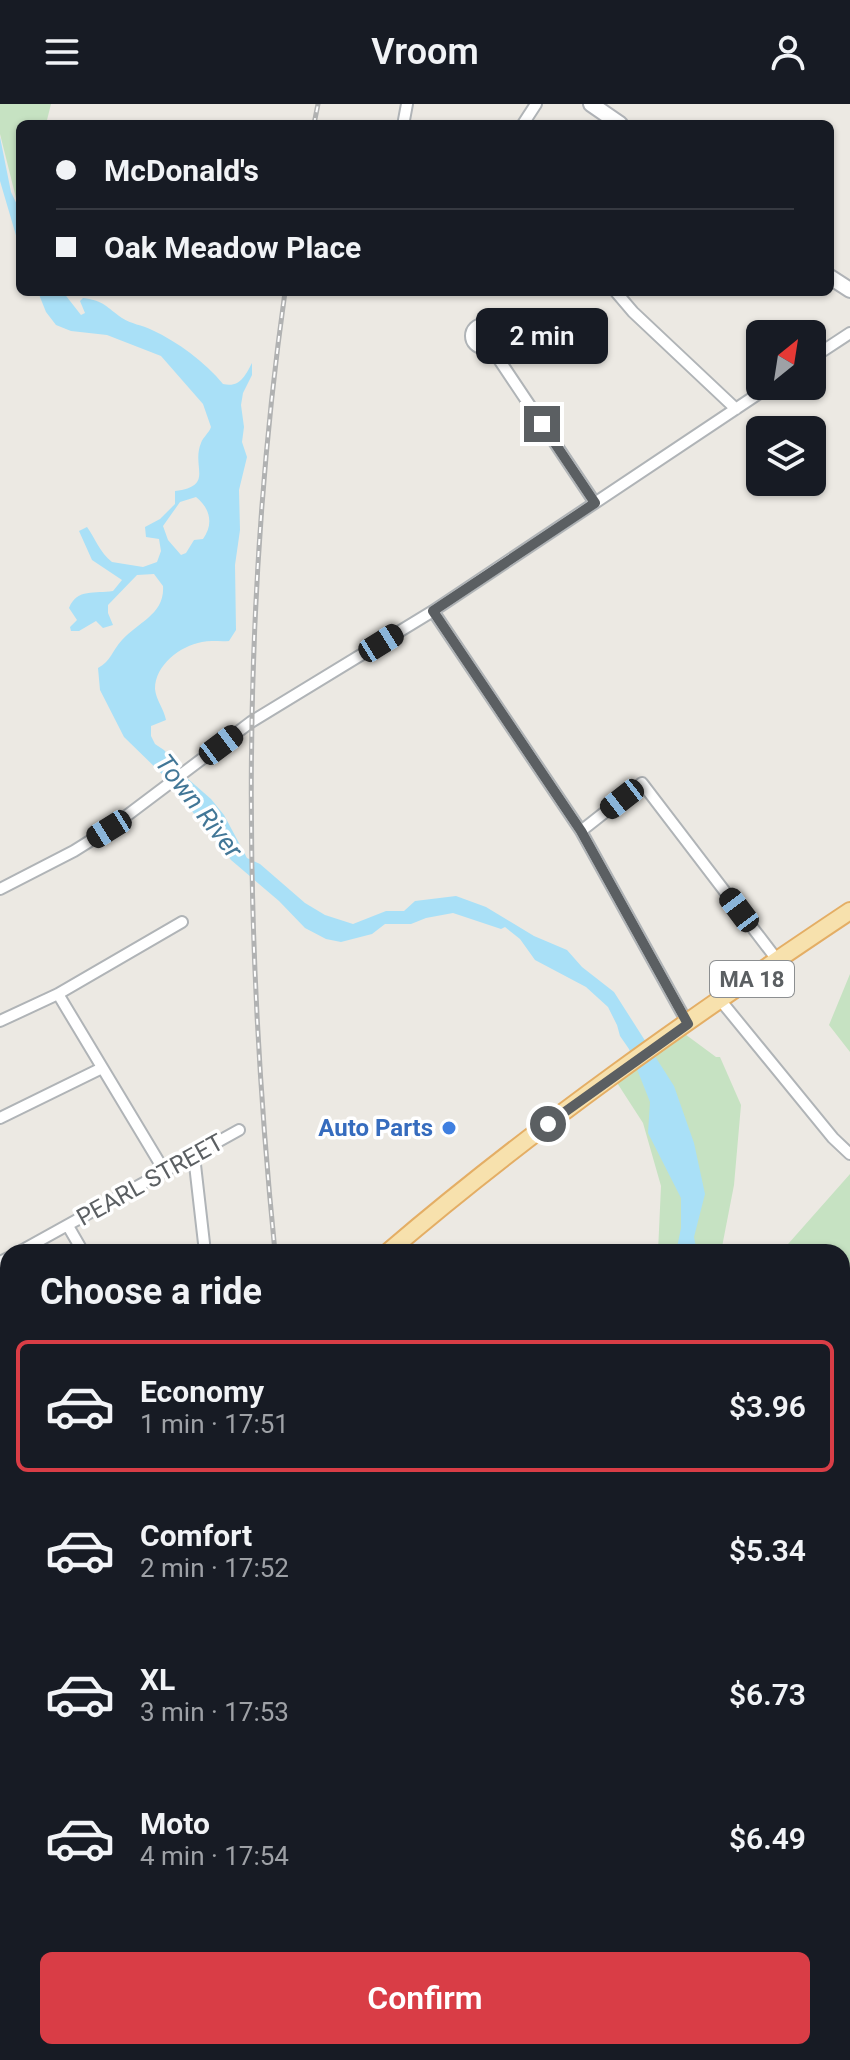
<!DOCTYPE html>
<html lang="en">
<head>
<meta charset="utf-8">
<style>
  body { margin:0; font-family:Roboto,sans-serif; background:#20242c; color:#f1f3f6; height:100vh; display:flex; flex-direction:column; font-size:30px; white-space:nowrap }
  * { box-sizing:border-box; margin:0 }
  p { font-size:26px; color:#9ea1a6 }
  .icon { flex:none; width:44px; height:44px; fill:none; stroke:currentColor; stroke-width:2; stroke-linecap:round; stroke-linejoin:round }
  .map { position:relative; flex:1; overflow:hidden }
  .drawer { position:absolute; left:0px; top:1140px; width:850px; height:816px; display:flex; flex-direction:column; background:#171b24; border-radius:24px 24px 0 0; box-shadow:0 2px 6px #0004 }
  .drawer>* { flex:none }
  .top-card { position:absolute; left:16px; top:16px; width:818px; height:176px; border-radius:12px; box-shadow:0 2px 6px #0004; display:grid; align-content:center; height:176px; padding:0 40px; background:#171b24 }
  .needle { width:52px; rotate:30deg }
  .fabs { position:absolute; left:746px; top:216px; display:grid; gap:16px }
  .fabs a { display:grid; place-items:center; width:80px; height:80px; border-radius:12px; background:#171b24; box-shadow:0 2px 6px #0004; font-size:40px }
  .end { position:absolute; width:36px; height:36px; margin:-18px; border:10px solid #5b5f62; background:#fff; box-shadow:0 0 0 4px #fff }
  .from { border-radius:50% }
  .bubble { position:absolute; height:56px; border-radius:12px; background:#171b24; box-shadow:0 2px 6px #0004; font-size:26px; font-weight:600; line-height:56px; text-align:center }
  .car { position:absolute; width:24px; height:48px; margin:-24px -12px; border-radius:10px; box-shadow:0 0 6px 2px #0007; background:linear-gradient(#222 24%,#8ab4d8 0 40%,#222 0 76%,#8ab4d8 0 86%,#222 0) }
  .top-card b { display:flex; align-items:center; gap:28px; height:76px; font-size:30px }
  .top-card b+b { border-top:2px solid #363941 }
  .top-card i { width:20px; height:20px; background:#f1f3f6 }
  ul { padding:0; list-style:none }
  li { display:flex; align-items:center; gap:24px; height:132px; margin:0 16px 12px; padding:0 24px; border:4px solid transparent; border-radius:12px }
  li div { flex:1 }
  li b { display:block; font-size:30px }
  li em { font-style:normal; font-weight:600 }
  li.active { border-color:#d93d46 }
  li>.icon { width:72px; height:72px; stroke-width:1.5 }
  h2 { padding:0 40px; font-size:36px; line-height:96px }
  .action { display:flex; gap:16px; margin-top:auto; padding:16px 40px }
  .action a { flex:1; height:92px; border-radius:12px; background:#d93d46; color:#fff; font-size:32px; font-weight:600; line-height:92px; text-align:center }
  header { display:flex; justify-content:space-between; align-items:center; height:104px; padding:0 40px; background:#171b24; font-size:36px; font-weight:600 }
  .map>svg:first-child { display:block }
  .green { fill:#c6e2c2 }
  .water { fill:#a9e0f7; fill-rule:evenodd }
  .lines { fill:none; stroke-linecap:round; stroke-linejoin:round }
  .street-casing { stroke:#b0b4b7; stroke-width:14 }
  .secondary-casing { stroke:#b0b3b7; stroke-width:18 }
  .primary-casing { stroke:#e4ae65; stroke-width:20 }
  .street { stroke:#fff; stroke-width:10 }
  .secondary { stroke:#fff; stroke-width:14 }
  .primary { stroke:#f7e1ad; stroke-width:16 }
  .rail-casing { stroke:#b1b2b2; stroke-width:5 }
  .rail { stroke:#fff; stroke-width:2; stroke-dasharray:6; stroke-linecap:butt }
  .route { stroke:#5b5f62; stroke-width:10 }
  .shop-dot { fill:#3f7fe0; stroke:#fff; stroke-width:3 }
  .labels { text-anchor:middle; stroke-width:7; stroke-linejoin:round; paint-order:stroke }
  .shield { fill:#fff; stroke:#8c8f91; stroke-width:2 }
  .shield-label { font-size:22px; font-weight:bold; fill:#5b5f62 }
  .shop-label { font-size:24px; font-weight:bold; fill:#366cbe; stroke:#fff; text-anchor:end }
  .street-label { font-size:24px; fill:#5b5f62; stroke:#fff }
  .water-label { font-size:26px; font-style:italic; fill:#427797; stroke:#fff }
</style>
</head>
<body>
<header><svg class="icon" aria-label="menu" viewBox="0 0 24 24"><path d="M4 6h16M4 12h16M4 18h16"/></svg>Vroom<svg class="icon" aria-label="person" viewBox="0 0 24 24"><circle cx="12" cy="8" r="4"/><path d="M4 21q1-7 8-7t8 7"/></svg></header>
<div class="map">
<svg width="850" height="1956" viewBox="0 0 850 1956">
  <rect width="100%" height="100%" fill="#ece9e3"/>
  <path class="green" d="M0,0H51L46,20H20L19,106L0,30Z
    M850,870V948L829,921Z
    M670,919L716,953H720L741,1001L734,1081L721,1148H658L661,1082L643,1019L612,971Z
    M850,1070V1478L842,1486V1148H781Z
    M8,1239V1377L0,1360V1240Z"/>
  <path class="water" d="M0,33L11,88L20,107V145L0,77Z
    M38,188H63L81,211L85,209L80,197L83,194C105,197 106,203 122,214C131,220 142,221 152,226C178,238 205,258 223,280C240,284 245,272 252,259V271L243,289L241,301L244,323L242,338L247,353L239,386L240,426L235,461L236,526L229,537C220,538 211,536 202,538C180,542 155,561 155,585C156,596 164,605 166,616L151,622V632L155,640L164,646L187,674L211,695L224,711L247,754L260,760L305,799L325,811L353,820L386,807H404L415,797L456,792L486,803L534,832L567,846L582,863L614,888L674,982L694,1039L705,1090L694,1133L697,1148H676L681,1124V1094L648,1029L650,998L629,945L620,932L617,921L608,903L586,883L535,856L520,835L505,823L501,825L453,809L426,814L411,820H385L372,830L341,838L326,835L305,824L279,797L231,756L163,671L124,633L100,586L98,564C111,557 112,547 122,536C138,518 165,510 163,482L154,470L137,471L108,501V509L113,521L103,524L96,517L79,527H71L70,523L77,516L69,504C77,484 95,490 113,487L122,476L92,456L79,427L87,423C95,434 100,449 112,458L143,463L157,458L161,447L159,435L146,433L145,423L160,415L175,400V387C215,382 191,363 201,339C203,333 209,329 211,323L203,300L161,252L107,231L71,227L56,221L46,208ZM196,393C210,404 214,420 203,435L194,436L186,449L181,451L168,436L163,422L180,398Z"/>
  <g class="lines">
    <defs>
      <path id="street" d="M404,16L407,0
        M523,20L536,0
        M616,188L633,208L736,305
        M471 232a12 12 0 1 1 24 0a12 12 0 1 1-24 0Z
        M490,242L595,399
        M812,254L850,229
        M433,507L581,727L688,920
        M581,727L642,679L778,857
        M0,785L74,747L109,725L251,618L433,507L770,282
        M58,890L165,1068
        M721,897L833,1034L850,1050
        M0,917L58,890L182,818
        M0,1014L102,964
        M194,1052L205,1148
        M68,1122L83,1148
        M19,1148L239,1026
        M0,1158L8,1154
        M842,1905L846,1890
        M47,1948L52,1956
        M476,1948L480,1956
        M593,1948L597,1956
        M681,1956V1948
        M829,1956L831,1948"/>
      <path id="secondary" d="M591,0L620,20
        M830,173L850,186
        M0,1760L8,1772
        M842,1890L850,1891
        M23,1956L29,1948"/>
      <path id="primary" d="M388,1148C533,1024 691,913 850,807
        M0,1522L8,1514"/>
    </defs>
    <use href="#street" class="street-casing"/>
    <use href="#secondary" class="secondary-casing"/>
    <use href="#primary" class="primary-casing"/>
    <use href="#street" class="street"/>
    <use href="#secondary" class="secondary"/>
    <use href="#primary" class="primary"/>
    <defs>
      <path id="rail" d="M314,20L318,0
        M275,1148C243,828 240,507 285,188
        M360,1948L361,1956"/>
    </defs>
    <use href="#rail" class="rail-casing"/>
    <use href="#rail" class="rail"/>
  </g>
  <g class="lines">
    <path class="route" d="M542,320L595,399L433,507L581,727L688,920L548,1020"/>
  </g>
  <circle class="shop-dot" cx="449" cy="1024" r="8"/>
  <g class="labels">
    <rect class="shield" x="710" y="857" width="84" height="36" rx="6"/>
    <g class="shield-label">
      <text x="752" y="883">MA 18</text>
    </g>
    <g class="shop-label">
      <text x="433" y="1032">Auto Parts</text>
    </g>
    <g class="street-label">
      <text transform="translate(150 1076) rotate(-29)" y="8">PEARL STREET</text>
    </g>
    <g class="water-label">
      <text transform="translate(199 702) rotate(52)" y="9">Town River</text>
    </g>
  </g>
</svg>
<div class="fabs">
<a><svg class="needle" viewBox="-14 -14 28 28"><path d="M0-13l5 13h-10z" fill="#e53935"/><path d="M0 13l5-13h-10z" fill="#9ea1a6"/></svg></a>
<a><svg class="icon" aria-label="layers" viewBox="0 0 24 24"><path d="M12 4l9 5-9 5-9-5zM3 14l9 5 9-5"/></svg></a>
</div>
<i class="end from" style="left:548px;top:1020px"></i>
<i class="end" style="left:542px;top:320px"></i>
<div class="bubble" style="left:476px;top:204px;width:132px">2 min</div>
<i class="car" style="left:381px;top:539px;rotate:58deg"></i>
<i class="car" style="left:221px;top:641px;rotate:53deg"></i>
<i class="car" style="left:622px;top:695px;rotate:232deg"></i>
<i class="car" style="left:109px;top:725px;rotate:238deg"></i>
<i class="car" style="left:739px;top:806px;rotate:323deg"></i>
<div class="top-card">
<b><i class="from"></i>McDonald's</b>
<b><i></i>Oak Meadow Place</b>
</div>
<section class="drawer">
<h2>Choose a ride</h2>
<ul>
<li class="active"><svg class="icon" aria-label="car" viewBox="0 0 24 24"><path d="M5 17H2v-5l4-1 3-4h7l3 4 3 1v5h-3M9 17h6M6 11h13"/><circle cx="7" cy="17" r="2"/><circle cx="17" cy="17" r="2"/></svg><div><b>Economy</b><p>1 min · 17:51</p></div><em>$3.96</em></li>
<li><svg class="icon" aria-label="car" viewBox="0 0 24 24"><path d="M5 17H2v-5l4-1 3-4h7l3 4 3 1v5h-3M9 17h6M6 11h13"/><circle cx="7" cy="17" r="2"/><circle cx="17" cy="17" r="2"/></svg><div><b>Comfort</b><p>2 min · 17:52</p></div><em>$5.34</em></li>
<li><svg class="icon" aria-label="car" viewBox="0 0 24 24"><path d="M5 17H2v-5l4-1 3-4h7l3 4 3 1v5h-3M9 17h6M6 11h13"/><circle cx="7" cy="17" r="2"/><circle cx="17" cy="17" r="2"/></svg><div><b>XL</b><p>3 min · 17:53</p></div><em>$6.73</em></li>
<li><svg class="icon" aria-label="car" viewBox="0 0 24 24"><path d="M5 17H2v-5l4-1 3-4h7l3 4 3 1v5h-3M9 17h6M6 11h13"/><circle cx="7" cy="17" r="2"/><circle cx="17" cy="17" r="2"/></svg><div><b>Moto</b><p>4 min · 17:54</p></div><em>$6.49</em></li>
</ul>
<div class="action"><a>Confirm</a></div>
</section>
</div>
</body>
</html>
